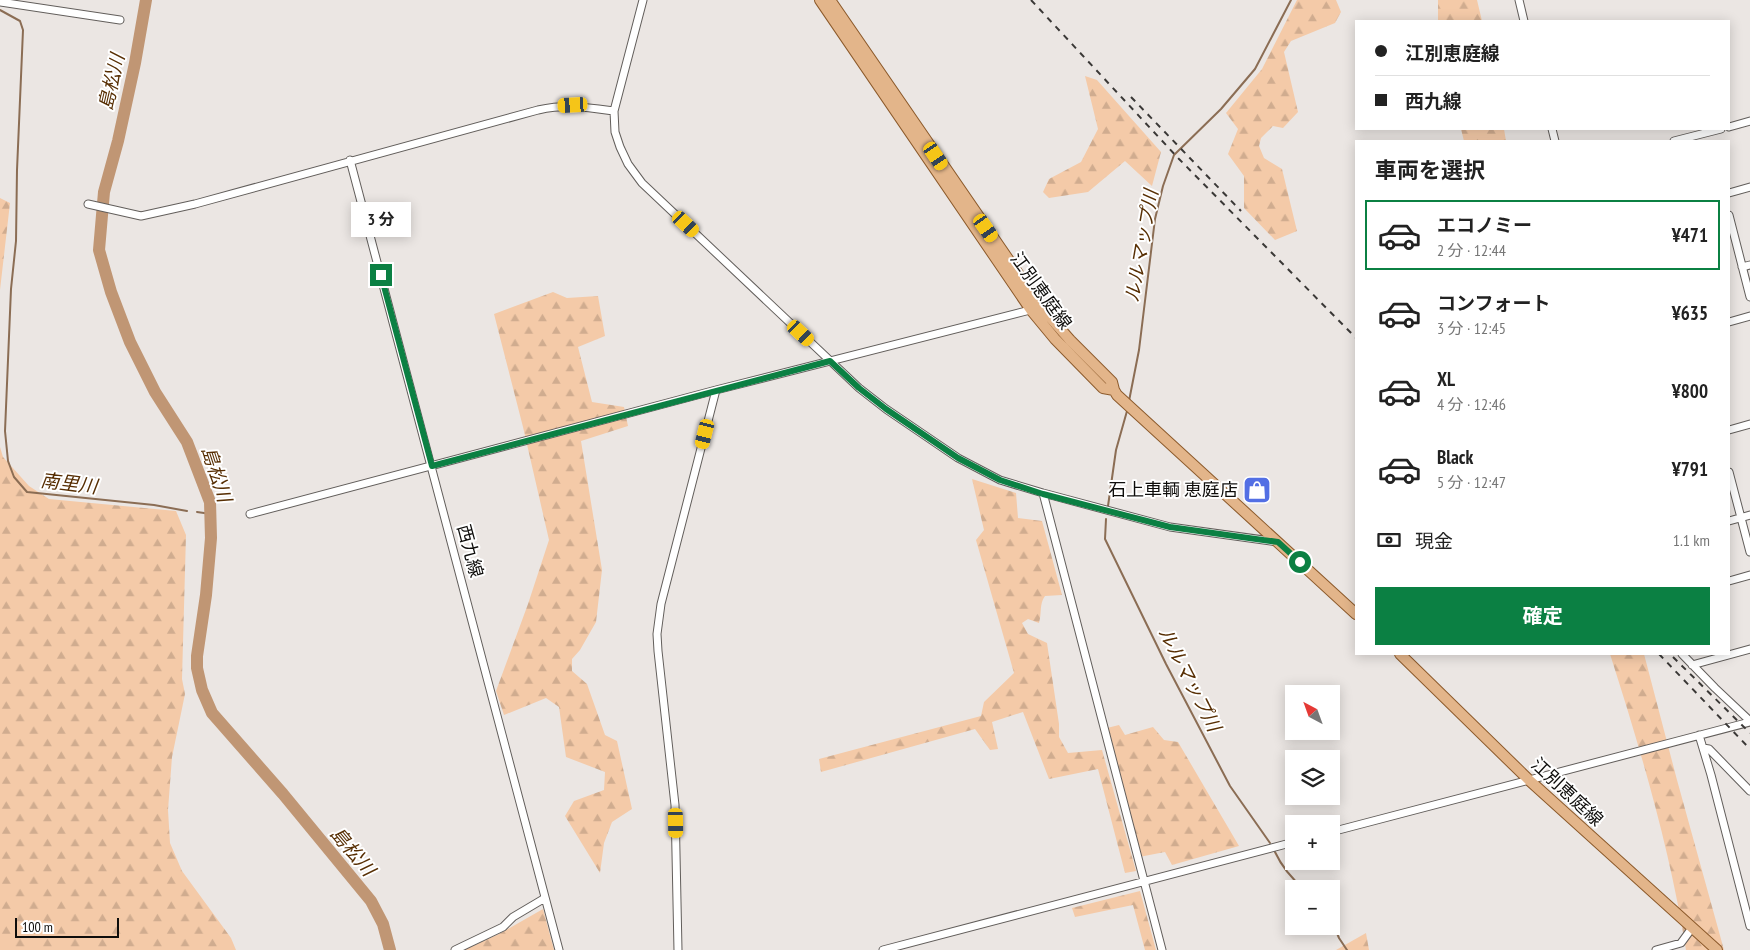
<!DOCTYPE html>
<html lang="ja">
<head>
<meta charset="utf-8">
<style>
  body { margin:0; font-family:"PT Sans Narrow","Noto Sans JP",sans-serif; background:#f2f2f2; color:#222; height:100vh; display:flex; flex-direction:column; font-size:19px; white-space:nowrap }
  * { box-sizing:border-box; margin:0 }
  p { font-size:16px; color:#767676 }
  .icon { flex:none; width:28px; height:28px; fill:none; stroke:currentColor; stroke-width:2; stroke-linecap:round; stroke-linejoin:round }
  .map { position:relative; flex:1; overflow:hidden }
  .details { position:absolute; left:1355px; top:140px; width:375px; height:515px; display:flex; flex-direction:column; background:#fff; border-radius:0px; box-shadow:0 2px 12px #0003 }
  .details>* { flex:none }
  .banner { position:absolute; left:1355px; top:20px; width:375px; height:110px; border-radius:0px; box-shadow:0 2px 12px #0003; display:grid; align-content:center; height:110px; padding:0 20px; background:#fff }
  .needle { width:32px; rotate:319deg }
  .tools { position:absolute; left:1285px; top:685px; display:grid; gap:10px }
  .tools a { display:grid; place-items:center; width:55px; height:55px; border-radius:0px; background:#fff; box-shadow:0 2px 12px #0003; font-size:25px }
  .scale { position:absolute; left:15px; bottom:12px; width:104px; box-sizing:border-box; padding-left:5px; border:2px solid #0e0d0b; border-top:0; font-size:14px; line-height:18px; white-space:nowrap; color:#0e0d0b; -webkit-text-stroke:4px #fff; paint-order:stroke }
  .end { position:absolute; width:22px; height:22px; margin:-11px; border:6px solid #0b8043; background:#fff; box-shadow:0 0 0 2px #fff }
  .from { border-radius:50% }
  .bubble { position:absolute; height:35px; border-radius:0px; background:#fff; box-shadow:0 2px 12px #0003; font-size:16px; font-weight:700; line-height:35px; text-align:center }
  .car { position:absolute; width:15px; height:30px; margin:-15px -8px; border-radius:6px; box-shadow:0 0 4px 1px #0007; background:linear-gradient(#f5c518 24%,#345 0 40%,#f5c518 0 76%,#345 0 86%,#f5c518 0) }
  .banner b { display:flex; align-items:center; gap:18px; height:48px; font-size:19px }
  .banner b+b { border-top:1px solid #e0e0e0 }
  .banner i { width:12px; height:12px; background:#222 }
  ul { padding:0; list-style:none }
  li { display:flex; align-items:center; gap:15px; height:70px; margin:0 10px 8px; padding:0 10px; border:2px solid transparent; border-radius:0px }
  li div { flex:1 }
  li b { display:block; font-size:19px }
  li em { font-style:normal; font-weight:700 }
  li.current { border-color:#0b8043 }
  li>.icon { width:45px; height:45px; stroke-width:1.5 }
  h2 { padding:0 20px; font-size:22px; line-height:60px }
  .pay { display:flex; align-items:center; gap:12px; height:55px; padding:0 20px; font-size:19px }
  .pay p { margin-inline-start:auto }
  .button { display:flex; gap:10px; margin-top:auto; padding:10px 20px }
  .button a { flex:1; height:58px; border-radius:0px; background:#0b8043; color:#fff; font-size:20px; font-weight:700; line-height:58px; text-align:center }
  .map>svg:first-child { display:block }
  .forest { fill:url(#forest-firs) }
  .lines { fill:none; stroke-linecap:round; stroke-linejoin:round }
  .stream { stroke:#8b6d54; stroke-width:2 }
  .river { stroke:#c09674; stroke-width:12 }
  .street-casing { stroke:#625e5b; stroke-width:9 }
  .primary-casing { stroke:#8c5a2b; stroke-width:12 }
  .street { stroke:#fff; stroke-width:7 }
  .primary { stroke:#e3b58a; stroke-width:10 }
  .rail { stroke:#3a3836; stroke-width:2; stroke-dasharray:6 6; stroke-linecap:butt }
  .route { stroke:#0b8043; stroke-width:6 }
  .labels { text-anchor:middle; stroke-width:4; stroke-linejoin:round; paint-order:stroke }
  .street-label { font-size:18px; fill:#0e0d0b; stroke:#fff }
  .poi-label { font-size:18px; fill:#0e0d0b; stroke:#fff; text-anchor:end }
  .water-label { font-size:19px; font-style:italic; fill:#572e03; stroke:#fff }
</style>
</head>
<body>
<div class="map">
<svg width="1750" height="950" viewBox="0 0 1750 950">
  <defs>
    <pattern id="forest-firs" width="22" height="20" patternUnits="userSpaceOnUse" patternTransform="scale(1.25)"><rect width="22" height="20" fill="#f4caa8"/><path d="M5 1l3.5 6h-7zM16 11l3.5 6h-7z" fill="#d0ac8f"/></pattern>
  </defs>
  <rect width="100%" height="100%" fill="#ebe6e3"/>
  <path class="forest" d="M1297,0H1336L1341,12L1335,23L1291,41L1284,52L1298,112L1283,128L1273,126L1261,138L1259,146L1264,158L1282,169L1297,231L1275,240L1244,208V176L1228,154L1238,129L1226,113L1262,69Z
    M1438,0H1477L1482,21H1438Z
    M1085,76L1097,80L1161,152L1152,186L1125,161L1088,192L1049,198L1043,192L1049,179L1081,162L1098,129Z
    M1461,129H1504L1506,141H1464Z
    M0,198L10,203L0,290Z
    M553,292L567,298L598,296L605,336L578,347L592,402L624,407L628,426L581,441L602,570L596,622L580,650L572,659V671L587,684L605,735L617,741L632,809L612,822L604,843L600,873L565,816L574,801L604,790L605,772L566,757L559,707L546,698L504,715L496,691L528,604L549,540L523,427L494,314Z
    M0,447L3,457L29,486L49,499L176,511L186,535L182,679L185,694L172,757L168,810L170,843L182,871L231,938L236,950H0Z
    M972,479L1016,493L1018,518L1042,521L1062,595L1045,596C1039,604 1042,613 1039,623L1028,619L1022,623L1028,634L1047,643L1059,724V737L1068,753L1102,750L1136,871L1125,873L1098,769L1049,779L1023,712L992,722L998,749L990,750L975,729L821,772L819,759L981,716L984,702L1014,673L976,540L984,530Z
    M1610,654H1644L1677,780L1724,950H1686C1670,849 1641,751 1610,654Z
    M1119,725L1125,735L1153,727L1164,740L1178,742L1239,846L1172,865L1165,852L1139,857L1107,728Z
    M1140,891L1156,950H1145L1133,905L1075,917L1072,908Z
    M543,909L554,950H464L499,934Z
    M1366,933L1369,950H1336Z"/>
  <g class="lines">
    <path class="stream" d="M0,10L20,21L23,30L17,170L16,241L11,289L5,431L8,461L14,477L27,492L154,505L187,511
      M1129,401L1139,350L1155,219L1163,186L1174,155L1221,109L1255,69L1291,0
      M1108,506L1116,450L1127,411
      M197,512L211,514
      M1106,519L1105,539L1166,664L1230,786L1270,843
      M1275,852C1282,867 1291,878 1304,889
      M1331,919L1339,938L1347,950"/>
    <path class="river" d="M146,0L135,63L118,141L104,192L99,250L111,292L130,342L155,392L187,442L210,502L211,538L206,595L197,656V668L202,690L212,713L283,794L371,901L383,924L390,950"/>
    <defs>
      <path id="street" d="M643,0L614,111L615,132L620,147L628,164L642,183L859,388L886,409L958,458L1000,480L1043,493L1170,527L1278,542
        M1519,0L1524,21
        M0,2L120,20
        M1729,127L1750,121
        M1552,129L1555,141
        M1674,141L1721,129
        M350,160L559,950
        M1729,193L1750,187
        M88,204L141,216L195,204L538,110C567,104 585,107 614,111
        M1729,215L1750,297
        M1742,267L1750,265
        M1729,322L1750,316
        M1729,430L1750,424
        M1729,472L1750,552
        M1043,493L1162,950
        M250,514L716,390L1034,309
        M1729,521L1750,515
        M1729,581L1750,575
        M1682,654L1715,688L1750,721
        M1692,665L1750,649
        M1699,735L1711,775L1750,926
        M1703,748L1709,749L1750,791
        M1331,832L1750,722
        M455,950L503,927L513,917L545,898
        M678,950L675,805L658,651L657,634L661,604L716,390
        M883,950L1294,842
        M1656,950L1681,943L1692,928"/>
      <path id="primary" d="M820,0L1031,310L1055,339L1103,388L1114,390
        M830,0L1041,307L1070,340L1112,382L1114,390L1117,395L1356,614
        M1400,654L1530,781L1717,950"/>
    </defs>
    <use href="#street" class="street-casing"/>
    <use href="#primary" class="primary-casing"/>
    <use href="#street" class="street"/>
    <use href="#primary" class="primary"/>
    <path class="rail" d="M1031,0L1179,159L1356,338
      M1131,97L1241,211
      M1659,654L1750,749
      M1673,657L1750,733"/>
  </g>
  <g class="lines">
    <path class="route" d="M381,275L432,466L830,361L859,388L886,409L958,458L1000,480L1043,494L1170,527L1278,542L1300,562"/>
  </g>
  <defs>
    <symbol id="shop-square" viewBox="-11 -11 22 22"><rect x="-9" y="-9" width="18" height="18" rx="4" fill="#536fe4" stroke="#fff"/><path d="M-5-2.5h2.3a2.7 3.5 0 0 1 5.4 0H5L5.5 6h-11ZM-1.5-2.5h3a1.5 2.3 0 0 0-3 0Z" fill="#fff"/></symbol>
  </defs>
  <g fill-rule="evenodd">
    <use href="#shop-square" x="1241" y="474" width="32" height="32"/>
  </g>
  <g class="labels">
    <g class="street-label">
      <text transform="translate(1041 291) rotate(54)" y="6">江別恵庭線</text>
      <text transform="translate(470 551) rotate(75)" y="6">西九線</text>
      <text transform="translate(1567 792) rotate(43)" y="6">江別恵庭線</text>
    </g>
    <g class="poi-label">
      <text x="1238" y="496">石上車輌 恵庭店</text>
    </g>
    <g class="water-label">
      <text transform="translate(111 82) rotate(-77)" y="7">島松川</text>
      <text transform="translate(1141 246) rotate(-80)" y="7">ルルマップ川</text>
      <text transform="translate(217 474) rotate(72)" y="7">島松川</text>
      <text transform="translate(69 483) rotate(7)" y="7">南里川</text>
      <text transform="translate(1190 679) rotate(63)" y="7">ルルマップ川</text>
      <text transform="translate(353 851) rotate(50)" y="7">島松川</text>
    </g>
  </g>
</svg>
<div class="tools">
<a><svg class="needle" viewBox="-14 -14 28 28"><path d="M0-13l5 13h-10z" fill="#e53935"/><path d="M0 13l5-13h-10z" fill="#767676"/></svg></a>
<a><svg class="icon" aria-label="layers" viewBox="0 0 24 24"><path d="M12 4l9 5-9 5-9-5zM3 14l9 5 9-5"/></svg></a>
<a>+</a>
<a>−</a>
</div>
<div class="scale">100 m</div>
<i class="end from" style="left:1300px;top:562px"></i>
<i class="end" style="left:381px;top:275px"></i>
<div class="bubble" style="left:351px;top:202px;width:60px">3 分</div>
<i class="car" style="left:573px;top:105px;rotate:267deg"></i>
<i class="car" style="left:936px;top:156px;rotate:146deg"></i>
<i class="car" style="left:686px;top:224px;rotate:133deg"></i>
<i class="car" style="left:986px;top:228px;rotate:145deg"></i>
<i class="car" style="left:801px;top:333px;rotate:133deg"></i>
<i class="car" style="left:705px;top:434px;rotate:194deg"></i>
<i class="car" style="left:676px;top:823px;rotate:179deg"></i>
<div class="banner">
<b><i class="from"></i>江別恵庭線</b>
<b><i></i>西九線</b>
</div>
<section class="details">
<h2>車両を選択</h2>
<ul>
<li class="current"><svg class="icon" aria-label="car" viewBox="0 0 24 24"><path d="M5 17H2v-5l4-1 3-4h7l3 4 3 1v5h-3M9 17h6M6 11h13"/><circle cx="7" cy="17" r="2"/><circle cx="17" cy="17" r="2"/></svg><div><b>エコノミー</b><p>2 分 · 12:44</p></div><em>¥471</em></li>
<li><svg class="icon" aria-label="car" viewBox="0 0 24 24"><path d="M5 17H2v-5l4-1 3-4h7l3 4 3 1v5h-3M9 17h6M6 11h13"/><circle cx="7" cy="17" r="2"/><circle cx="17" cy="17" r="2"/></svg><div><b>コンフォート</b><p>3 分 · 12:45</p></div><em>¥635</em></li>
<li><svg class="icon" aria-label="car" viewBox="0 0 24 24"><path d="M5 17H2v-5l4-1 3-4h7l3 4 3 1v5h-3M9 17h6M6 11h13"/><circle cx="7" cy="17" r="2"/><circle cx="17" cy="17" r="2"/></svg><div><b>XL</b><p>4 分 · 12:46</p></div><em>¥800</em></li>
<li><svg class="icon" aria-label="car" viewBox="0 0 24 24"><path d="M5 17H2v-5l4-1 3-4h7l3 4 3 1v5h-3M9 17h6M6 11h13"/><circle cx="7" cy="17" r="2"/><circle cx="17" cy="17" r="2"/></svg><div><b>Black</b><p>5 分 · 12:47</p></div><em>¥791</em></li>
</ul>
<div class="pay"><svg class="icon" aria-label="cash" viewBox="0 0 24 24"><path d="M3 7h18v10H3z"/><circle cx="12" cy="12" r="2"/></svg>現金<p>1.1 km</p></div>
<div class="button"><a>確定</a></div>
</section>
</div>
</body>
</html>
